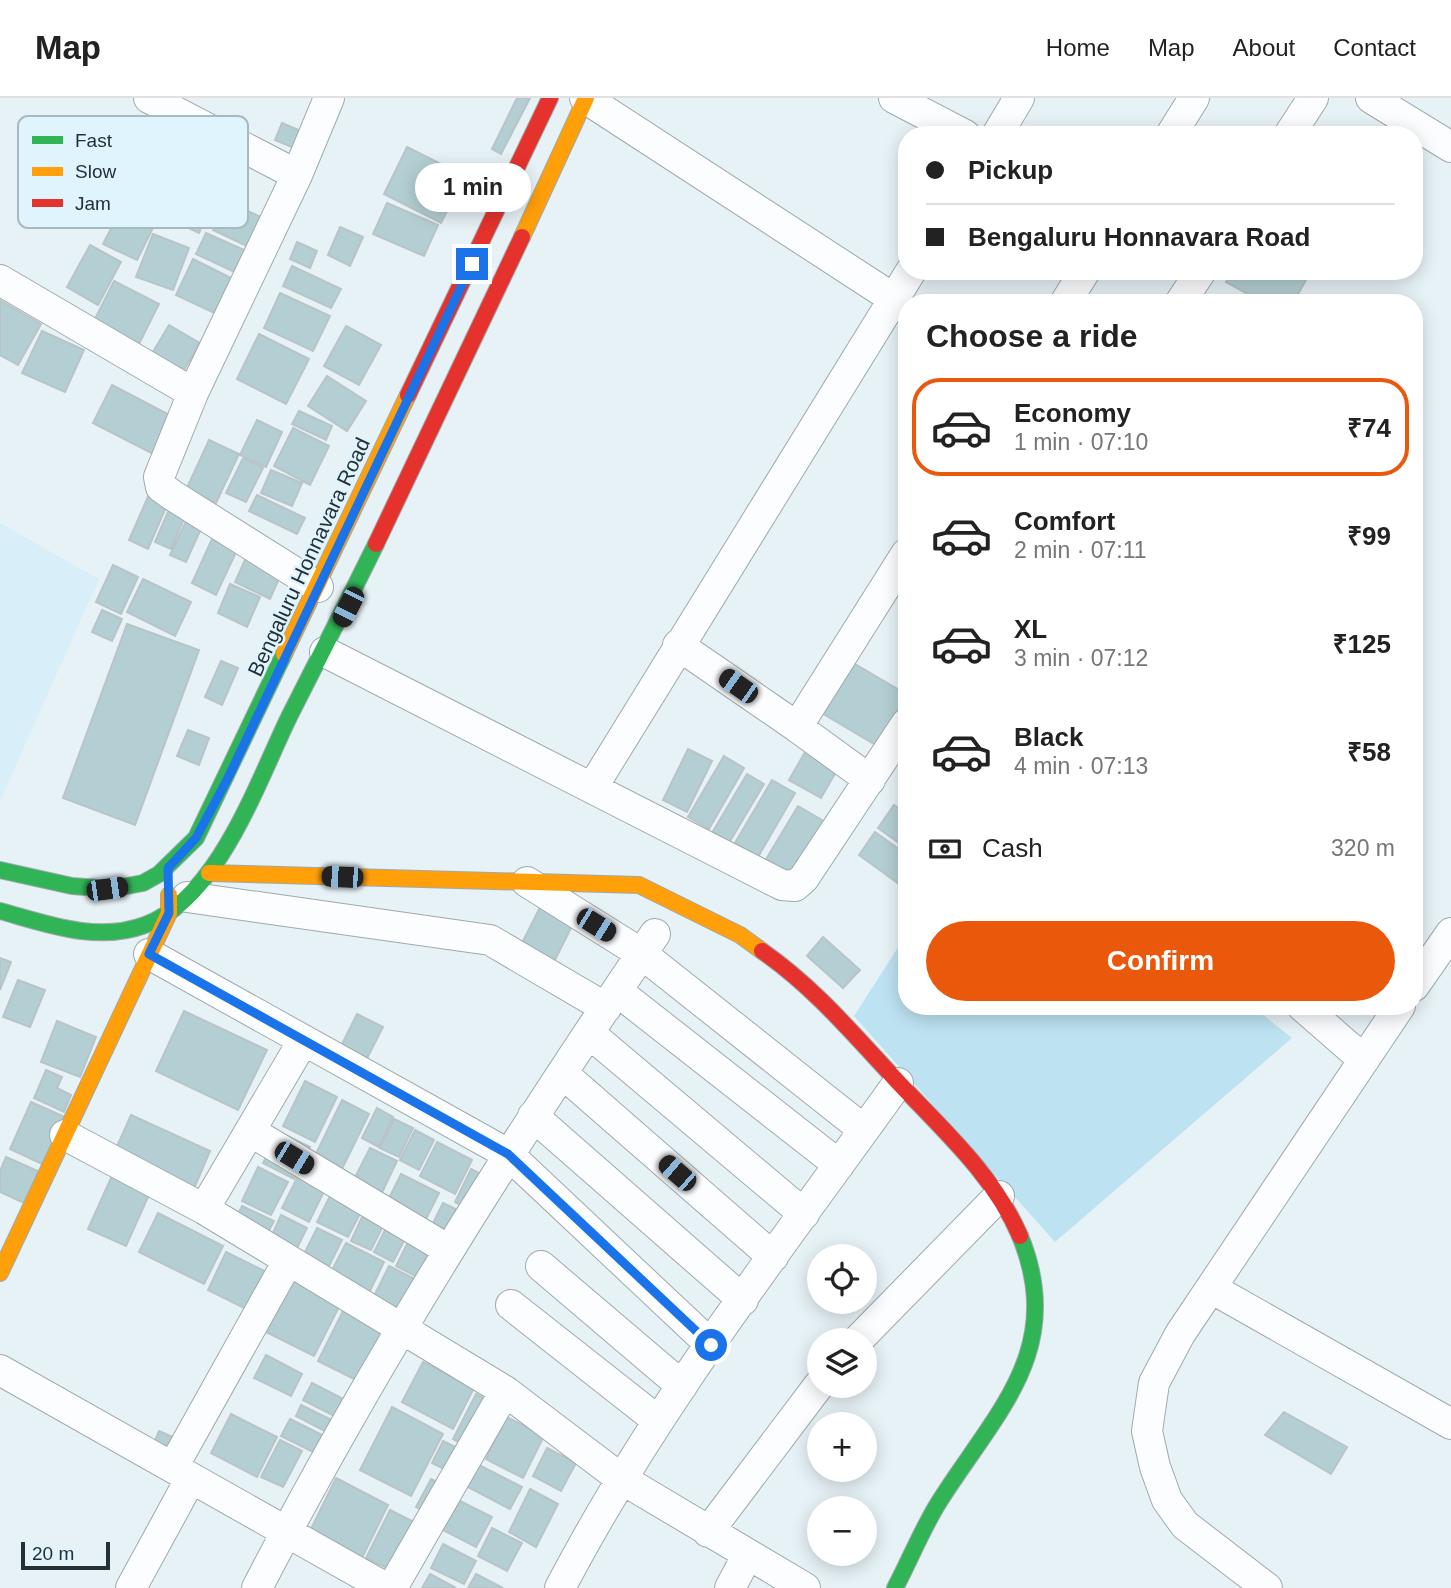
<!DOCTYPE html>
<html lang="en">
<head>
<meta charset="utf-8">
<style>
  body { margin:0; font-family:Helvetica,sans-serif; background:#f2f2f2; color:#222; height:100vh; display:flex; flex-direction:column; font-size:26px; white-space:nowrap }
  * { box-sizing:border-box; margin:0 }
  p { font-size:23px; color:#767676 }
  .icon { flex:none; width:38px; height:38px; fill:none; stroke:currentColor; stroke-width:2; stroke-linecap:round; stroke-linejoin:round }
  .map { position:relative; flex:1; overflow:hidden }
  .side { position:absolute; left:898px; top:196px; width:525px; height:721px; display:flex; flex-direction:column; background:#fff; border-radius:28px; box-shadow:0 4px 18px #0003 }
  .side>* { flex:none }
  .top-card { position:absolute; left:898px; top:28px; width:525px; height:154px; border-radius:28px; box-shadow:0 4px 18px #0003; display:grid; align-content:center; height:154px; padding:0 28px; background:#fff }
  .controls { position:absolute; left:807px; top:1146px; display:grid; gap:14px }
  .controls a { display:grid; place-items:center; width:70px; height:70px; border-radius:50%; background:#fff; box-shadow:0 4px 18px #0003; font-size:35px }
  .scale { position:absolute; left:21px; bottom:18px; width:89px; box-sizing:border-box; padding-left:7px; border:4px solid #233137; border-top:0; font-size:19px; line-height:24px; white-space:nowrap; color:#233137; -webkit-text-stroke:5px #e0f4fe; paint-order:stroke }
  .end { position:absolute; width:32px; height:32px; margin:-16px; border:9px solid #1a73e8; background:#fff; box-shadow:0 0 0 4px #fff }
  .from { border-radius:50% }
  .bubble { position:absolute; height:49px; border-radius:24px; background:#fff; box-shadow:0 4px 18px #0003; font-size:23px; font-weight:800; line-height:49px; text-align:center }
  .car { position:absolute; width:21px; height:42px; margin:-21px -10px; border-radius:9px; box-shadow:0 0 5px 2px #0007; background:linear-gradient(#222 24%,#8ab4d8 0 40%,#222 0 76%,#8ab4d8 0 86%,#222 0) }
  .top-card b { display:flex; align-items:center; gap:24px; height:66px; font-size:26px }
  .top-card b+b { border-top:2px solid #e0e0e0 }
  .top-card i { width:18px; height:18px; background:#222 }
  ul { padding:0; list-style:none }
  li { display:flex; align-items:center; gap:21px; height:98px; margin:0 14px 10px; padding:0 14px; border:4px solid transparent; border-radius:28px }
  li div { flex:1 }
  li b { display:block; font-size:26px }
  li em { font-style:normal; font-weight:800 }
  li.on { border-color:#ea580c }
  li>.icon { width:63px; height:63px; stroke-width:1.5 }
  h2 { padding:0 28px; font-size:32px; line-height:84px }
  .pay { display:flex; align-items:center; gap:18px; height:77px; padding:0 28px; font-size:26px }
  .pay p { margin-inline-start:auto }
  .cta { display:flex; gap:14px; margin-top:auto; padding:14px 28px }
  .cta a { flex:1; height:80px; border-radius:42px; background:#ea580c; color:#fff; font-size:28px; font-weight:800; line-height:80px; text-align:center }
  header { display:flex; align-items:center; gap:42px; box-sizing:border-box; height:98px; padding:0 35px; background:#fff; border-bottom:2px solid #e0e0e0 }
  header strong { font-size:33px }
  nav { display:flex; gap:38px; margin-inline-start:auto; font-size:24px }
  .map>svg:first-child { display:block }
  .built { fill:#d8effa }
  .green { fill:#bde2f2 }
  .building { fill:#b3cfd3; stroke:#b8c4c7; stroke-width:2 }
  .lines { fill:none; stroke-linecap:round; stroke-linejoin:round }
  .street-casing { stroke:#9fa9ae; stroke-width:32 }
  .fast-casing { stroke:#9fa9ae; stroke-width:18 }
  .slow-casing { stroke:#9fa9ae; stroke-width:18 }
  .jam-casing { stroke:#9fa9ae; stroke-width:18 }
  .street { stroke:#fbfdfe; stroke-width:30 }
  .fast { stroke:#30b455; stroke-width:16 }
  .slow { stroke:#ff9f0a; stroke-width:16 }
  .jam { stroke:#e5322d; stroke-width:16 }
  .route { stroke:#1a73e8; stroke-width:9 }
  .labels { text-anchor:middle; stroke-width:5; stroke-linejoin:round; paint-order:stroke }
  .street-label { font-size:21px; fill:#233137; stroke:#e0f4fe }
  .key { fill:#e0f4fe; stroke:#a7bac2; stroke-width:2 }
  .key-label { font-size:19px; fill:#233137 }
</style>
</head>
<body>
<header>
<strong>Map</strong>
<nav><a>Home</a><a>Map</a><a>About</a><a>Contact</a></nav>
</header>
<div class="map">
<svg width="1451" height="1490" viewBox="0 0 1451 1490">
  <rect width="100%" height="100%" fill="#e7f2f7"/>
  <path class="built" d="M0,425L99,481L0,703Z"/>
  <path class="green" d="M906,837V908H1252L1292,940L1055,1144L854,918Z"/>
  <path class="building" d="M517,0H530L501,56L492,51Z
    M282,25L301,33L294,50L275,42Z
    M407,49L465,78L441,125L384,96Z
    M190,71L221,85L199,135L167,120Z
    M227,103L269,123L255,152L213,132Z
    M387,105L438,127L424,158L373,136Z
    M122,109L155,126L137,162L103,146Z
    M340,129L363,139L350,168L328,157Z
    M206,135L253,156L243,178L196,156Z
    M153,136L189,150L173,192L136,179Z
    M297,144L317,153L310,170L290,161Z
    M90,147L121,164L98,207L67,189Z
    M193,161L241,185L225,220L176,197Z
    M292,168L341,191L331,210L283,188Z
    M1232,173H1311L1293,205H1264L1226,184Z
    M114,183L159,206L137,250L92,227Z
    M280,195L330,218L313,253L264,230Z
    M0,202L41,226L18,267L0,257Z
    M169,227L200,245L178,282L147,264Z
    M346,228L381,247L359,287L324,268Z
    M42,233L84,252L65,294L22,275Z
    M259,236L309,261L286,306L237,281Z
    M327,278L366,303L347,333L308,308Z
    M112,287L179,322L159,359L93,325Z
    M299,313L332,328L326,342L292,326Z
    M257,322L282,334L266,369L240,357Z
    M293,330L329,348L310,387L274,368Z
    M209,342L239,356L216,405L186,392Z
    M243,360L263,370L246,404L226,395Z
    M271,372L302,385L292,408L261,395Z
    M151,392L170,400L148,451L129,442Z
    M257,397L305,420L297,436L249,413Z
    M171,407L187,414L171,451L155,444Z
    M189,417L204,424L186,464L170,457Z
    M212,441L237,452L216,497L192,485Z
    M248,455L283,472L270,501L235,484Z
    M113,467L138,479L121,516L96,504Z
    M143,481L191,504L175,538L127,514Z
    M230,486L260,499L247,529L218,515Z
    M102,512L122,521L112,543L92,534Z
    M127,526L199,552L135,727L63,700Z
    M221,563L238,570L222,607L205,599Z
    M850,563L906,596V630L891,656L820,614Z
    M188,632L209,640L199,667L177,658Z
    M812,642L844,660L821,700L789,682Z
    M688,651L712,663L687,714L663,702Z
    M724,658L744,670L709,731L688,719Z
    M747,676L764,686L729,745L712,735Z
    M772,682L795,695L758,759L735,745Z
    M894,707L906,715V750L878,730Z
    M798,708L834,729L798,789L762,768Z
    M875,734L906,756V791L859,757Z
    M541,807L574,824L552,868L519,851Z
    M823,839L860,872L843,890L807,858Z
    M0,860L11,864L0,892Z
    M18,882L45,892L30,929L3,919Z
    M184,913L267,952L238,1012L156,973Z
    M357,916L383,929L359,976L333,964Z
    M57,923L96,939L80,979L41,964Z
    M46,972L62,979L57,990L71,997L64,1014L34,1000Z
    M305,983L337,999L315,1044L283,1028Z
    M342,1002L369,1016L340,1075L313,1062Z
    M31,1004L65,1019L44,1067L10,1051Z
    M377,1010L393,1019L379,1049L362,1040Z
    M131,1017L210,1053L190,1100L110,1064Z
    M394,1021L413,1030L399,1059L380,1050Z
    M415,1032L434,1042L419,1072L400,1062Z
    M279,1034L310,1049L294,1081L263,1065Z
    M437,1044L472,1062L455,1096L420,1078Z
    M370,1050L397,1063L379,1101L351,1087Z
    M6,1059L40,1074L26,1106L0,1094V1073Z
    M304,1066L331,1079L309,1124L282,1110Z
    M258,1069L288,1084L271,1117L242,1103Z
    M115,1071L153,1088L126,1148L88,1131Z
    M471,1071L492,1082L476,1115L455,1104Z
    M401,1076L439,1095L424,1125L386,1106Z
    M335,1088L366,1104L348,1139L317,1124Z
    M443,1105L472,1119L456,1151L427,1137Z
    M368,1106L389,1116L371,1152L351,1143Z
    M242,1108L274,1123L259,1152L228,1136Z
    M158,1115L223,1148L204,1186L139,1154Z
    M281,1117L307,1130L296,1152L271,1139Z
    M389,1124L409,1133L393,1164L374,1154Z
    M317,1130L342,1142L325,1176L300,1164Z
    M413,1134L448,1152L431,1186L396,1168Z
    M346,1145L384,1164L367,1199L328,1180Z
    M226,1154L285,1183L266,1221L208,1192Z
    M389,1168L425,1186L406,1224L370,1206Z
    M294,1177L343,1201L314,1258L266,1234Z
    M346,1207L394,1232L366,1287L318,1263Z
    M266,1257L302,1276L291,1298L254,1280Z
    M423,1264L474,1290L453,1331L402,1304Z
    M312,1285L353,1306L344,1323L303,1302Z
    M476,1296L498,1308L475,1353L453,1341Z
    M301,1307L344,1328L338,1340L296,1318Z
    M392,1309L443,1336L411,1398L360,1372Z
    M1284,1314L1347,1349L1331,1376L1265,1337Z
    M231,1316L277,1339L257,1379L211,1355Z
    M507,1319L544,1338L523,1380L486,1361Z
    M290,1321L330,1341L321,1358L281,1338Z
    M159,1333L186,1345L181,1357L154,1345Z
    M280,1342L302,1353L283,1389L261,1379Z
    M443,1343L471,1357L460,1379L432,1365Z
    M547,1350L576,1365L561,1393L533,1378Z
    M479,1367L522,1389L510,1411L468,1389Z
    M336,1380L388,1407L362,1460L310,1433Z
    M431,1381L455,1393L440,1421L416,1409Z
    M530,1391L558,1406L536,1449L509,1434Z
    M458,1402L492,1419L476,1449L443,1432Z
    M390,1412L436,1435L412,1482L366,1460Z
    M492,1430L522,1445L507,1473L478,1458Z
    M443,1446L476,1463L464,1486L431,1470Z
    M430,1476L456,1490H422Z
    M476,1476L503,1490H468Z"/>
  <g class="lines">
    <defs>
      <path id="street" d="M149,0L297,77
        M585,0L894,201
        M894,0L965,37
        M1371,0L1451,49
        M997,37L1019,0
        M1171,37L1194,0
        M1289,37L1313,0
        M0,182L193,295
        M1065,205L1085,173
        M1180,205L1201,173
        M318,489L172,397L161,389L159,379L193,295L297,77L329,0
        M678,547L797,629L906,456
        M325,554L782,787L795,788L804,780L906,626
        M797,629L870,682
        M592,690L911,173
        M527,784L642,856L864,1032
        M187,799L490,842L606,910
        M149,856L508,1056L711,1247
        M1414,888L1451,835
        M617,893L839,1067
        M1302,908L1364,962
        M589,935L804,1116
        M562,975L773,1159
        M533,1018L743,1202
        M250,1033L447,1151
        M65,1037L204,1111L505,1293L620,1380L805,1490
        M204,1111L303,943
        M541,1168L682,1288
        M1211,1190L1451,1326
        M511,1207L657,1322
        M858,1242L999,1098
        M0,1272L386,1490
        M173,1369L288,1163
        M708,1434L819,1287
        M131,1490L191,1380
        M257,1490C375,1262 511,1048 655,836
        M392,1490L505,1293
        M560,1490C654,1310 780,1150 898,985
        M730,1490L747,1458
        M1267,1490L1185,1427L1167,1402L1155,1369L1147,1333L1154,1285L1180,1236L1400,908"/>
      <path id="fast" d="M0,772L72,788L111,791L143,785L159,776L196,740L284,556
        M0,813C47,826 97,845 145,827C219,800 258,682 290,617C319,560 348,503 376,446
        M895,1490C910,1462 922,1431 939,1404C995,1315 1067,1252 1020,1138"/>
      <path id="slow" d="M522,139L586,0
        M284,556L408,297
        M209,775L639,787L740,837L762,853
        M0,1175L169,815V797"/>
      <path id="jam" d="M408,297L550,0
        M376,446L522,139
        M762,853C814,889 854,937 897,983C942,1031 994,1077 1020,1138"/>
    </defs>
    <use href="#street" class="street-casing"/>
    <use href="#fast" class="fast-casing"/>
    <use href="#slow" class="slow-casing"/>
    <use href="#jam" class="jam-casing"/>
    <use href="#street" class="street"/>
    <use href="#fast" class="fast"/>
    <use href="#slow" class="slow"/>
    <use href="#jam" class="jam"/>
  </g>
  <g class="lines">
    <path class="route" d="M472,166L229,678L196,740L168,770L169,815L149,856L508,1056L711,1247"/>
  </g>
  <g class="labels">
    <g class="street-label">
      <text transform="translate(309 459) rotate(-65)" y="7">Bengaluru Honnavara Road</text>
    </g>
  </g>
  <rect x="18" y="18" width="230" height="112" rx="10" class="key"/>
  <rect x="32" y="38" width="31" height="8" fill="#30b455"/>
  <rect x="32" y="69" width="31" height="9" fill="#ff9f0a"/>
  <rect x="32" y="101" width="31" height="8" fill="#e5322d"/>
  <g class="key-label">
    <text x="75" y="49">Fast</text>
    <text x="75" y="80">Slow</text>
    <text x="75" y="112">Jam</text>
  </g>
</svg>
<div class="controls">
<a><svg class="icon" aria-label="locate" viewBox="0 0 24 24"><circle cx="12" cy="12" r="6"/><path d="M12 2v4M12 18v4M2 12h4M18 12h4"/></svg></a>
<a><svg class="icon" aria-label="layers" viewBox="0 0 24 24"><path d="M12 4l9 5-9 5-9-5zM3 14l9 5 9-5"/></svg></a>
<a>+</a>
<a>−</a>
</div>
<div class="scale">20 m</div>
<i class="end from" style="left:711px;top:1247px"></i>
<i class="end" style="left:472px;top:166px"></i>
<div class="bubble" style="left:415px;top:65px;width:116px">1 min</div>
<i class="car" style="left:348px;top:509px;rotate:207deg"></i>
<i class="car" style="left:738px;top:588px;rotate:305deg"></i>
<i class="car" style="left:342px;top:779px;rotate:272deg"></i>
<i class="car" style="left:107px;top:791px;rotate:82deg"></i>
<i class="car" style="left:596px;top:827px;rotate:122deg"></i>
<i class="car" style="left:294px;top:1060px;rotate:121deg"></i>
<i class="car" style="left:677px;top:1075px;rotate:311deg"></i>
<div class="top-card">
<b><i class="from"></i>Pickup</b>
<b><i></i>Bengaluru Honnavara Road</b>
</div>
<section class="side">
<h2>Choose a ride</h2>
<ul>
<li class="on"><svg class="icon" aria-label="car" viewBox="0 0 24 24"><path d="M5 17H2v-5l4-1 3-4h7l3 4 3 1v5h-3M9 17h6M6 11h13"/><circle cx="7" cy="17" r="2"/><circle cx="17" cy="17" r="2"/></svg><div><b>Economy</b><p>1 min · 07:10</p></div><em>₹74</em></li>
<li><svg class="icon" aria-label="car" viewBox="0 0 24 24"><path d="M5 17H2v-5l4-1 3-4h7l3 4 3 1v5h-3M9 17h6M6 11h13"/><circle cx="7" cy="17" r="2"/><circle cx="17" cy="17" r="2"/></svg><div><b>Comfort</b><p>2 min · 07:11</p></div><em>₹99</em></li>
<li><svg class="icon" aria-label="car" viewBox="0 0 24 24"><path d="M5 17H2v-5l4-1 3-4h7l3 4 3 1v5h-3M9 17h6M6 11h13"/><circle cx="7" cy="17" r="2"/><circle cx="17" cy="17" r="2"/></svg><div><b>XL</b><p>3 min · 07:12</p></div><em>₹125</em></li>
<li><svg class="icon" aria-label="car" viewBox="0 0 24 24"><path d="M5 17H2v-5l4-1 3-4h7l3 4 3 1v5h-3M9 17h6M6 11h13"/><circle cx="7" cy="17" r="2"/><circle cx="17" cy="17" r="2"/></svg><div><b>Black</b><p>4 min · 07:13</p></div><em>₹58</em></li>
</ul>
<div class="pay"><svg class="icon" aria-label="cash" viewBox="0 0 24 24"><path d="M3 7h18v10H3z"/><circle cx="12" cy="12" r="2"/></svg>Cash<p>320 m</p></div>
<div class="cta"><a>Confirm</a></div>
</section>
</div>
</body>
</html>
